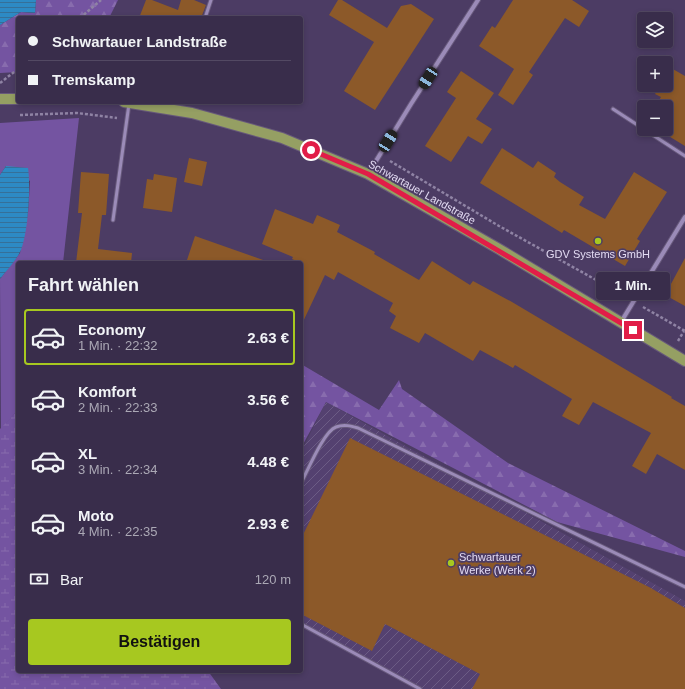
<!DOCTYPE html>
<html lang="de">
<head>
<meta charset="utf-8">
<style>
  body { margin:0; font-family:Arial,sans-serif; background:#443955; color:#f1f3f6; height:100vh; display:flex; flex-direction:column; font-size:15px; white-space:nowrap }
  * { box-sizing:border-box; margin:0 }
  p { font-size:13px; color:#aba8b5 }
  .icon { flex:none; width:22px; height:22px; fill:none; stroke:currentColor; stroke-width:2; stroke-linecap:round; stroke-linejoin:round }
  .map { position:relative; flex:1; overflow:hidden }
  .details { position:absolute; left:16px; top:261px; width:287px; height:412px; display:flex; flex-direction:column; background:#392d4b; border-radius:4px; box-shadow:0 2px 6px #0003,0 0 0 1px #534963 }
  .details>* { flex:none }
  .guide { position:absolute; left:16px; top:16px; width:287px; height:88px; border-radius:4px; box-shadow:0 2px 6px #0003,0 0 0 1px #534963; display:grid; align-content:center; height:88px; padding:0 12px; background:#392d4b }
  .controls { position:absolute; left:637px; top:12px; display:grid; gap:8px }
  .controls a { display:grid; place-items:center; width:36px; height:36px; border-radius:4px; background:#392d4b; box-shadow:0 2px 6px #0003,0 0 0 1px #534963; font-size:20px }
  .end { position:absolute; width:18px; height:18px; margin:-9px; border:5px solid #e11d48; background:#fff; box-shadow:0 0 0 2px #fff }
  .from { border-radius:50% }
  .bubble { position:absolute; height:28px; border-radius:4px; background:#392d4b; box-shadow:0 2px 6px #0003,0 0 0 1px #534963; font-size:13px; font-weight:600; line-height:28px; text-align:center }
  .car { position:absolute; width:12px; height:24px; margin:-12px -6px; border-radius:5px; box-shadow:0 0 3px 1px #0007; background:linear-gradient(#222 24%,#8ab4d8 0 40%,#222 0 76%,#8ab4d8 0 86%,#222 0) }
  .guide b { display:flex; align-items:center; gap:14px; height:38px; font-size:15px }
  .guide b+b { border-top:1px solid #534963 }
  .guide i { width:10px; height:10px; background:#f1f3f6 }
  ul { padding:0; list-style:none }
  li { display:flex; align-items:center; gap:12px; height:56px; margin:0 8px 6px; padding:0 4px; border:2px solid transparent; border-radius:4px }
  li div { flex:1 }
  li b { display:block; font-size:15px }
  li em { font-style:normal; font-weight:600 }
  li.current { border-color:#a7c820 }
  li>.icon { width:36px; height:36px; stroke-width:1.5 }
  h2 { padding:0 12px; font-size:18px; line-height:48px }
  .pay { display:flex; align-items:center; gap:10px; height:44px; padding:0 12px; font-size:15px }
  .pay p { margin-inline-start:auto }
  .button { display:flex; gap:8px; margin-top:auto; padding:8px 12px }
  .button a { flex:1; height:46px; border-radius:4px; background:#a7c820; color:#111; font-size:16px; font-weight:600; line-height:46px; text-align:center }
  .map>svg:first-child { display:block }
  .industrial { fill:url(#industrial-furrows) }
  .grass { fill:#7454a1 }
  .forest { fill:url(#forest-firs) }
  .wetland { fill:url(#wetland-marsh) }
  .water { fill:url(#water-rules) }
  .building { fill:#8c5929 }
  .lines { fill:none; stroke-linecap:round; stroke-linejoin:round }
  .lane-casing { stroke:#67597b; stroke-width:5 }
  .street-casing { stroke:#67597b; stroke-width:6 }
  .primary-casing { stroke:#67597b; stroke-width:12 }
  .path { stroke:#8f83a4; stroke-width:2.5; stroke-dasharray:3 2; stroke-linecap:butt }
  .lane { stroke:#9b8bb8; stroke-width:3 }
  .street { stroke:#9b8bb8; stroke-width:4 }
  .primary { stroke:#959f63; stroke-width:10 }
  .route { stroke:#e11d48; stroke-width:5 }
  .poi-dot { fill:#a7c820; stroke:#4c3c64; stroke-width:1.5 }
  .labels { text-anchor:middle; stroke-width:3.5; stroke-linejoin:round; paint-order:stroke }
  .street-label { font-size:11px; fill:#e2daf2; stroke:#4c3c64 }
  .poi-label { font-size:11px; fill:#e2daf2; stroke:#4c3c64 }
</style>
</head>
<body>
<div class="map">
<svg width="685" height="689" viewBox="0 0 685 689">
  <defs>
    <pattern id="industrial-furrows" width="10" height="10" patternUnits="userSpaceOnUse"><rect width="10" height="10" fill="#544170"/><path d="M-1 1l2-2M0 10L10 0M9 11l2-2" fill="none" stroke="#6c5c85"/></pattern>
    <pattern id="forest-firs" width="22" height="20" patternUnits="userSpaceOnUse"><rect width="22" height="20" fill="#7454a1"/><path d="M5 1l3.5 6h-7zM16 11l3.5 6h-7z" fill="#886cae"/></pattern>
    <pattern id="wetland-marsh" width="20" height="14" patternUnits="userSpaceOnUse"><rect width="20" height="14" fill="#7454a1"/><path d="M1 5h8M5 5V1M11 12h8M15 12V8" fill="none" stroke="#886cae"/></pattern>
    <pattern id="water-rules" width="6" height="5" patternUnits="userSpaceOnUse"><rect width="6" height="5" fill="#2d8ac4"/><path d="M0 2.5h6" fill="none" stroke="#357099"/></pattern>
  </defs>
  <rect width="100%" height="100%" fill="#4c3c64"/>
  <path class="industrial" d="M326,402L685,601V689H424L301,624V452Z"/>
  <path class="grass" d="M79,118L63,263H18V410L1,429L0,279L20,253L28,213L30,181L6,166L0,175V123Z"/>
  <path class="forest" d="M36,0H118L109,18H18V72L0,73V25L21,12L35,13Z
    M301,364L379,410L399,380L402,389L508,463L685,551V557L557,522L326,402L301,448Z"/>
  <path class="wetland" d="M18,410V671H208L221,689H0V429Z"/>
  <path class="water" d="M0,0H36L35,13L21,12L0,25Z
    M6,166L28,168C31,186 28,239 19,254C14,263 6,271 0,279V175Z"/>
  <path class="building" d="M146,0H152L178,10L181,0H194L206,5L201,18H139Z
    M338,0H342L387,28L401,6L411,4L434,19L375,110L344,91L374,42L329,15Z
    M513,0H572L589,11L579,27L565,18L529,72L533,75L513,105L498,95L514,69L479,46L492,26L495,28Z
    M671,68L685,76V146L657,129H666V107H655L661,97L655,94L661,85H666V76Z
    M461,71L494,93L476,119L492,129L482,144L468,136L451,162L425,146L456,98L447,92Z
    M502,148L533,168L538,161L556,173L554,177L560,182L584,197L579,205L605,219L634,172L667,192L637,239L640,241L625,266L564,230L562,233L480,183Z
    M189,158L207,162L202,186L184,182Z
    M81,172L109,174L106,215H102L98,249L132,253L131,263H76L82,213H78Z
    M154,174L177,178L172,212L143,208L147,179L153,180Z
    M275,209L313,224L317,215L340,225L337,232L375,252L374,254L419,280L432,261L470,285L473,281L512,302L672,397L671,398L685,406V470L657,454L646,474L632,466L651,433L593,402L579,425L562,416L572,399L515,365L513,368L480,350L473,361L425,333L419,343L390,328L396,316L389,311L393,303L338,272L334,280L325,275L301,326V263L292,259L293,257L262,244Z
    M195,236L266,261L265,263H186Z
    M685,258V306L665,295Z
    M350,438L649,587L685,608V689H472L480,674L385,624L372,651L301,614V539Z"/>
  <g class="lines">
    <defs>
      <path id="lane" d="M205,18L211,0
        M613,109L685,156
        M113,220L129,104
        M301,483C308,470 324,431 336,427C344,424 351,426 358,428L685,587
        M301,624L420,689"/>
      <path id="street" d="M368,174L411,104L478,0
        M621,322L685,217"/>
      <path id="primary" d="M0,99H18
        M124,102L192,113L282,138L368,174L499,249L685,361"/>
    </defs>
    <use href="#lane" class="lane-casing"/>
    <use href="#street" class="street-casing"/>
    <use href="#primary" class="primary-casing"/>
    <path class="path" d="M80,18L101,0
      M0,83L18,69
      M20,115L77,113L117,118
      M390,161L499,226L625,296
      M643,307L685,331
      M678,341L684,331"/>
    <use href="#lane" class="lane"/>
    <use href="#street" class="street"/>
    <use href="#primary" class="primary"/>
  </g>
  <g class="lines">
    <path class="route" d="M311,150L368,174L633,330"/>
  </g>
  <g class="poi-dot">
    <circle cx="598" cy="241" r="4"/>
    <circle cx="451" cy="563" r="4"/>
  </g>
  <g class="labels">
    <g class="street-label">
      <text transform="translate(422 192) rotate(29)" y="4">Schwartauer Landstraße</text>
    </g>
    <g class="poi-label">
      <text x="598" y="258">GDV Systems GmbH</text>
      <text x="459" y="561" text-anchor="start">Schwartauer<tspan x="459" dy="13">Werke (Werk 2)</tspan></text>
    </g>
  </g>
</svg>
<div class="controls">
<a><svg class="icon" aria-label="layers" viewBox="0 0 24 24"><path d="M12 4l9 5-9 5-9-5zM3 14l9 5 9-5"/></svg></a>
<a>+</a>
<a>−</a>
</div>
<i class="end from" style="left:311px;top:150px"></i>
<i class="end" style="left:633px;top:330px"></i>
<div class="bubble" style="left:596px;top:272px;width:74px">1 Min.</div>
<i class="car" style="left:428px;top:78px;rotate:213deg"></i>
<i class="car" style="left:388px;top:141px;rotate:32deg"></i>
<div class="guide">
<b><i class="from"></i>Schwartauer Landstraße</b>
<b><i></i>Tremskamp</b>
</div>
<section class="details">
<h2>Fahrt wählen</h2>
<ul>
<li class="current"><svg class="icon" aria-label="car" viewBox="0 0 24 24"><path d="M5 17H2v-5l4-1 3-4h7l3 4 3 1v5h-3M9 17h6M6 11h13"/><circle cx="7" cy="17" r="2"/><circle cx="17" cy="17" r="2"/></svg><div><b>Economy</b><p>1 Min. · 22:32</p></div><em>2.63 €</em></li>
<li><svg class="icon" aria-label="car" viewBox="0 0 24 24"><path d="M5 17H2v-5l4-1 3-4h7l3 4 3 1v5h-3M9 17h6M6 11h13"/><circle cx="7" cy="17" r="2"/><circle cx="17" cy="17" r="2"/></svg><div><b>Komfort</b><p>2 Min. · 22:33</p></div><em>3.56 €</em></li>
<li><svg class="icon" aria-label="car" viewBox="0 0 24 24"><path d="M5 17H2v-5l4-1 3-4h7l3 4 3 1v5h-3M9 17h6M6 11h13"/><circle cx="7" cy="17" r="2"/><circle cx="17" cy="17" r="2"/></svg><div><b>XL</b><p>3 Min. · 22:34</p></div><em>4.48 €</em></li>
<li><svg class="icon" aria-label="car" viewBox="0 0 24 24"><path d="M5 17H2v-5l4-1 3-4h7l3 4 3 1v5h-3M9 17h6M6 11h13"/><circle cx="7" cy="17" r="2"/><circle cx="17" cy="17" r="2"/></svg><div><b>Moto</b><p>4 Min. · 22:35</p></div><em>2.93 €</em></li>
</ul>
<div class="pay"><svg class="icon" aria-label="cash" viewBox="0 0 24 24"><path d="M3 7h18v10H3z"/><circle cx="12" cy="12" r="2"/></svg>Bar<p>120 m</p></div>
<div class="button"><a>Bestätigen</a></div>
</section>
</div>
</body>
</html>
